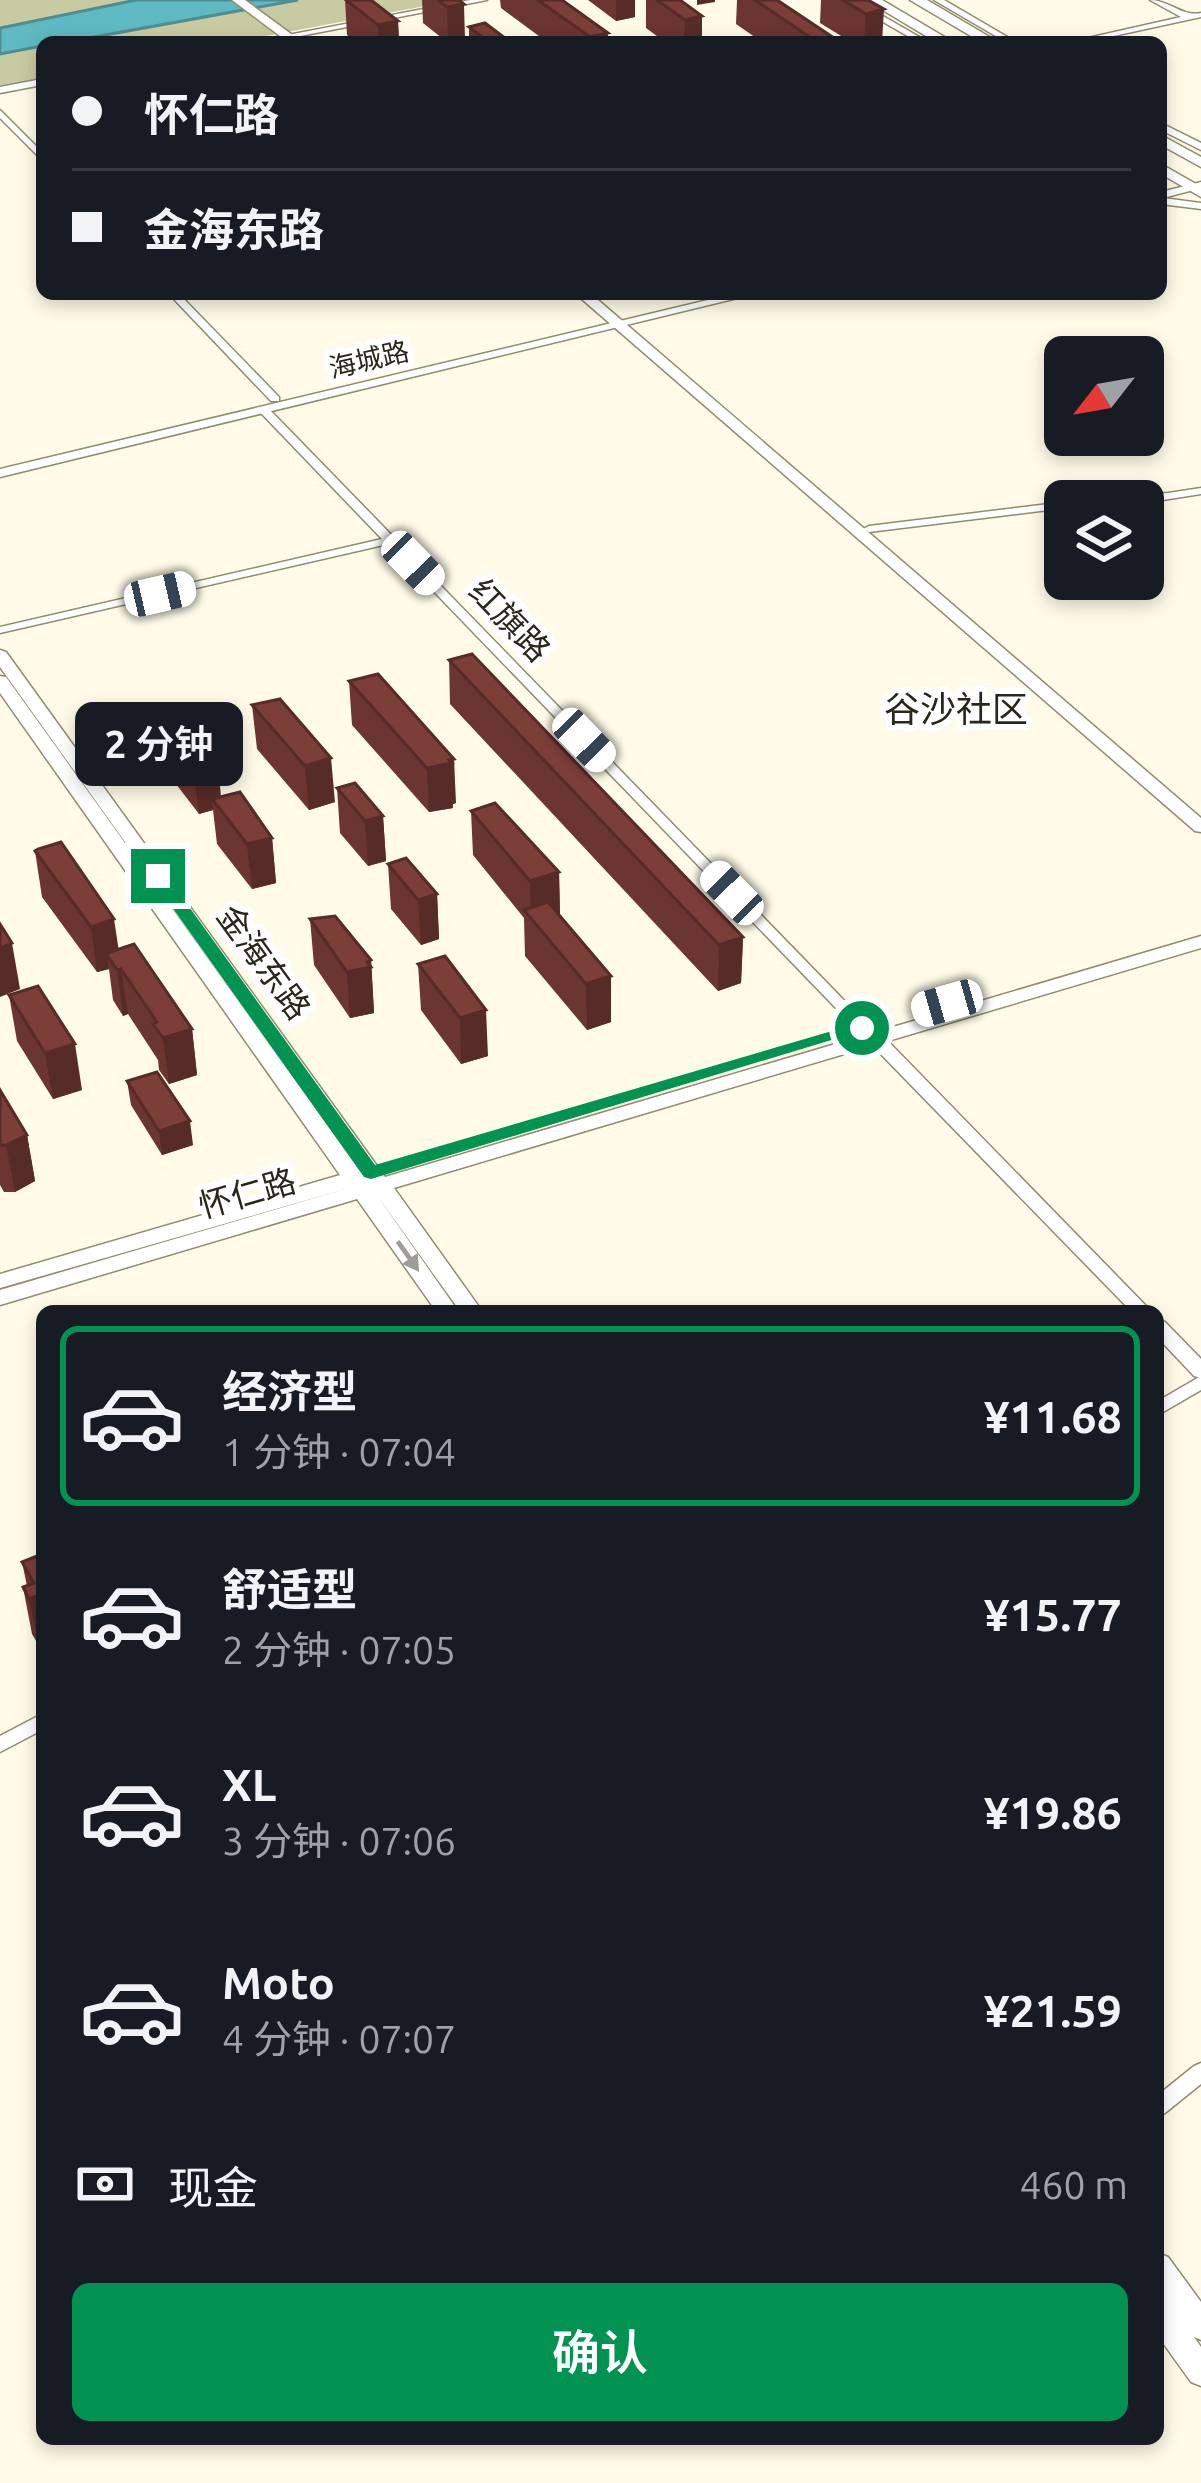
<!DOCTYPE html>
<html lang="zh">
<head>
<meta charset="utf-8">
<style>
  body { margin:0; font-family:Ubuntu,"Noto Sans SC",sans-serif; background:#242831; color:#f1f3f6; height:100vh; display:flex; flex-direction:column; font-size:45px; white-space:nowrap }
  * { box-sizing:border-box; margin:0 }
  p { font-size:39px; color:#9ea1a6 }
  .icon { flex:none; width:66px; height:66px; fill:none; stroke:currentColor; stroke-width:2; stroke-linecap:round; stroke-linejoin:round }
  .map { position:relative; flex:1; overflow:hidden }
  .details { position:absolute; left:36px; top:1305px; width:1128px; height:1140px; display:flex; flex-direction:column; background:#171b24; border-radius:18px; box-shadow:0 6px 18px #0003 }
  .details>* { flex:none }
  .top-card { position:absolute; left:36px; top:36px; width:1131px; height:264px; border-radius:18px; box-shadow:0 6px 18px #0003; display:grid; align-content:center; height:264px; padding:0 36px; background:#171b24 }
  .needle { width:78px; rotate:239deg }
  .controls { position:absolute; left:1044px; top:336px; display:grid; gap:24px }
  .controls a { display:grid; place-items:center; width:120px; height:120px; border-radius:18px; background:#171b24; box-shadow:0 6px 18px #0003; font-size:60px }
  .end { position:absolute; width:54px; height:54px; margin:-27px; border:15px solid #029252; background:#fff; box-shadow:0 0 0 6px #fff }
  .from { border-radius:50% }
  .bubble { position:absolute; height:84px; border-radius:18px; background:#171b24; box-shadow:0 6px 18px #0003; font-size:39px; font-weight:600; line-height:84px; text-align:center }
  .car { position:absolute; width:36px; height:72px; margin:-36px -18px; border-radius:15px; box-shadow:0 0 9px 3px #0007; background:linear-gradient(#fff 24%,#345 0 40%,#fff 0 76%,#345 0 86%,#fff 0) }
  .top-card b { display:flex; align-items:center; gap:42px; height:114px; font-size:45px }
  .top-card b+b { border-top:3px solid #363941 }
  .top-card i { width:30px; height:30px; background:#f1f3f6 }
  ul { padding:21px 0 0; list-style:none }
  li { display:flex; align-items:center; gap:36px; height:180px; margin:0 24px 18px; padding:0 12px; border:6px solid transparent; border-radius:18px }
  li div { flex:1 }
  li b { display:block; font-size:45px }
  li em { font-style:normal; font-weight:600 }
  li.on { border-color:#029252 }
  li>.icon { width:108px; height:108px; stroke-width:1.5 }
  .pay { display:flex; align-items:center; gap:30px; height:132px; padding:0 36px; font-size:45px }
  .pay p { margin-inline-start:auto }
  .button { display:flex; gap:24px; margin-top:auto; padding:24px 36px }
  .button a { flex:1; height:138px; border-radius:18px; background:#029252; color:#fff; font-size:48px; font-weight:600; line-height:138px; text-align:center }
  .map>svg:first-child { display:block }
  .green { fill:#c8cba1 }
  .water { fill:#5eb9c3; stroke:#4e8d90; stroke-width:3 }
  .lines { fill:none; stroke-linecap:round; stroke-linejoin:round }
  .minor-casing { stroke:#928b6e; stroke-width:3 }
  .tertiary-casing { stroke:#928b6e; stroke-width:3 }
  .secondary-casing { stroke:#928b6e; stroke-width:3 }
  .primary-casing { stroke:#928b6e; stroke-width:3 }
  .minor { fill:#fff; fill-rule:evenodd }
  .tertiary { fill:#fff; fill-rule:evenodd }
  .secondary { fill:#fff; fill-rule:evenodd }
  .primary { fill:#fff; fill-rule:evenodd }
  .wall { fill:#6b3531 }
  .shaded-wall { fill:#572b28 }
  .building { fill:#7c3e39; stroke:#572b28; stroke-width:3 }
  .oneway { fill:#9f9d98 }
  .route { fill:#029252 }
  .labels { text-anchor:middle; stroke-width:12; stroke-linejoin:round; paint-order:stroke }
  .far-street-label { font-size:27px; fill:#29261a; stroke:#fff }
  .street-label { font-size:33px; fill:#29261a; stroke:#fff }
  .neighbourhood-label { font-size:36px; fill:#29261a; stroke:#fff }
</style>
</head>
<body>
<div class="map">
<svg width="1201" height="2483" viewBox="0 0 1201 2483">
  <rect width="100%" height="100%" fill="#fffbe8"/>
  <path class="green" d="M0,0H457L234,42H42V78L0,86Z"/>
  <path class="water" d="M136,0H298L67,42H42V46L0,54V28Z"/>
  <g class="lines">
    <defs>
      <path id="minor" d="M470,0H487L269,42H251Z
        M845,0H855L928,42H918Z
        M934,0H944L1016,42H1006Z
        M1150,0C1169,0 1182,17 1201,13V17L1086,42H1070L1181,17Z
        M42,79V85L0,93V87Z
        M0,110L42,152V160L0,118Z
        M1161,123L1201,143V150L1161,130Z
        M169,294H179L279,397V401H271Z
        M260,408H268L867,1024L869,1027L867,1030H857L388,544L0,633V627L382,539L260,412Z
        M1201,488V494L1163,500L1083,501L1088,498L1168,493Z
        M1065,502V508L869,532L863,529L869,526Z
        M1201,1376V1390L1158,1415V1401Z
        M42,1714V1730L0,1752V1736Z
        M1201,2063V2084L1165,2113L1158,2116V2095L1194,2066Z"/>
      <path id="tertiary" d="M1201,182V188L1163,198L1201,203V209L1161,204V192Z
        M733,294H754L0,477V469Z
        M875,1033L881,1034L1151,1311H1131L869,1042L867,1038Z
        M1158,1320L1165,1322L1201,1359V1378L1194,1376L1158,1338Z"/>
      <path id="secondary" d="M232,0H245L302,42H288Z
        M576,294H591L1201,818V832L1195,831Z
        M0,650L6,652L385,1177L1201,936V948L394,1188L482,1311H460L376,1194L458,1311H436L357,1199L0,1305V1290L349,1188L0,1288V1274L340,1175L0,693V676L6,677L368,1182L0,667Z
        M1158,2253L1168,2257L1201,2302V2340L1194,2337L1201,2347V2386L1191,2382L1158,2336V2297L1164,2300L1158,2291Z"/>
      <path id="primary" d="M866,0H882L953,42H936Z
        M910,0H927L998,42H981Z
        M1161,135L1201,157V167L1161,145Z
        M1161,164L1201,187V197L1161,174Z"/>
    </defs>
    <use href="#minor" class="minor-casing"/>
    <use href="#tertiary" class="tertiary-casing"/>
    <use href="#secondary" class="secondary-casing"/>
    <use href="#primary" class="primary-casing"/>
    <use href="#minor" class="minor"/>
    <use href="#tertiary" class="tertiary"/>
    <use href="#secondary" class="secondary"/>
    <use href="#primary" class="primary"/>
  </g>
  <path class="wall" d="M345,0L398,21L399,42H356L347,35Z
    M422,0H459L465,40L447,42L423,23Z
    M500,0H562L608,33V42H547L501,8Z
    M588,0H635V17L616,21Z
    M646,0H680L702,16V42H665L646,28Z
    M737,0H777L840,42H762L736,24Z
    M821,0H868L882,42H851L820,23Z
    M469,27L510,42H469Z
    M449,660L743,937L741,983L718,991L450,704Z
    M378,674L456,803L453,804V808L429,812L352,725L349,681Z
    M280,699L335,802L309,810L257,749L252,705Z
    M161,727L221,797L272,838L276,883L252,889L217,844L213,810L199,814L166,771Z
    M337,788L383,816L386,861L368,866L340,833Z
    M471,811L559,872L560,916L611,976V1022L587,1030L525,956L524,918L473,855Z
    M35,851L119,949L192,1029L197,1075L169,1084L159,1070L158,1060L128,1014L123,1016L113,1000L109,969L97,972L42,897Z
    M388,864L437,894L439,939L421,945L391,909Z
    M310,919L371,960L374,1013L350,1018L314,965Z
    M418,964L488,1056L461,1064L421,1010Z
    M9,995L82,1090L53,1099L17,1041Z
    M127,1081L193,1145L162,1155L131,1105Z
    M0,1090L27,1135L35,1181L15,1192H4L0,1185Z
    M42,1554V1644L39,1646L32,1634L23,1587L27,1586L22,1562Z"/>
  <path class="shaded-wall" d="M616,0H635V17L616,21Z
    M697,0H715V2L697,5Z
    M464,4L465,40L448,42L447,7Z
    M884,9L882,42H864L866,14Z
    M702,16V42H684L685,20Z
    M398,21L399,42H379L378,25Z
    M608,33V42H590V37Z
    M331,758L335,802L309,810L305,766Z
    M454,759L456,803L453,804V808L429,812L427,768Z
    M218,764L222,808L212,799L213,810L199,814L193,769Z
    M383,816L386,861L368,866L365,821Z
    M272,838L276,883L252,889L247,844Z
    M559,872L560,917L531,919L530,881Z
    M437,894L439,939L421,945L418,900Z
    M114,919L121,965L107,955L109,969L97,972L91,927Z
    M743,937L741,983L718,991L719,945Z
    M12,943L20,989L0,997V948Z
    M371,960L374,1013L350,1018L347,972Z
    M121,969L128,1014L123,1016L117,970Z
    M611,976V1022L587,1030L586,984Z
    M486,1010L488,1056L461,1064L460,1018Z
    M192,1029L197,1075L169,1084L163,1038Z
    M75,1044L82,1090L53,1099L45,1053Z
    M190,1121L193,1145L162,1155L159,1131Z
    M27,1135L35,1181L15,1192L6,1145Z
    M41,1594L42,1644L39,1646L29,1599Z"/>
  <path class="building" d="M346,0H371L398,21L378,25Z
    M438,0H459L464,4L447,7Z
    M538,0H562L608,33L590,37Z
    M657,0H680L702,16L685,20Z
    M755,0H777L840,42H817Z
    M843,0H868L884,9L866,14Z
    M485,23L510,42H489L469,27Z
    M472,654L743,937L719,945L449,660Z
    M378,674L454,759L449,760L452,763L427,768L349,681Z
    M280,699L331,758L305,766L252,705Z
    M188,720L218,764L193,769L161,727Z
    M355,783L383,816L365,821L337,788Z
    M240,792L272,838L247,844L212,799Z
    M495,803L559,872L530,881L471,811Z
    M61,842L114,919L91,927L35,851L38,849Z
    M406,858L437,894L418,900L388,864Z
    M548,902L611,976L586,984L524,910Z
    M335,916L371,960L367,962L371,967L347,972L310,919Z
    M0,924L12,943L0,948Z
    M134,944L192,1029L163,1038L153,1024L157,1022L121,969L117,970L107,955L110,952Z
    M445,956L486,1010L460,1018L418,964Z
    M38,986L75,1044L45,1053L9,995Z
    M157,1072L190,1121L159,1131L127,1081Z
    M0,1090L27,1135L6,1145H0Z
    M42,1554V1597L41,1594L29,1599L23,1587L34,1583L22,1562Z"/>
  <defs><path id="oneway-solid" d="M-6-.8H1V-3.2L6.5 0L1 3.2V.8H-6Z" transform="scale(3)"/></defs>
  <use class="oneway" href="#oneway-solid" transform="translate(408 1256) rotate(55)"/>
  <path class="route" d="M152,872H164L375,1165L856,1024L871,1028L371,1179L364,1177L152,879Z"/>
  <g class="labels">
    <g class="far-street-label">
      <text transform="translate(369 360) rotate(-13)" y="9">海城路</text>
    </g>
    <g class="street-label">
      <text transform="translate(510 620) rotate(46)" y="12">红旗路</text>
      <text transform="translate(264 962) rotate(54)" y="12">金海东路</text>
      <text transform="translate(247 1193) rotate(-16)" y="12">怀仁路</text>
    </g>
    <g class="neighbourhood-label">
      <text x="956" y="722">谷沙社区</text>
    </g>
  </g>
</svg>
<div class="controls">
<a><svg class="needle" viewBox="-14 -14 28 28"><path d="M0-13l5 13h-10z" fill="#e53935"/><path d="M0 13l5-13h-10z" fill="#9ea1a6"/></svg></a>
<a><svg class="icon" aria-label="layers" viewBox="0 0 24 24"><path d="M12 4l9 5-9 5-9-5zM3 14l9 5 9-5"/></svg></a>
</div>
<i class="end from" style="left:862px;top:1028px"></i>
<i class="end" style="left:158px;top:876px"></i>
<div class="bubble" style="left:75px;top:702px;width:168px">2 分钟</div>
<i class="car" style="left:413px;top:563px;rotate:136deg"></i>
<i class="car" style="left:160px;top:594px;rotate:77deg"></i>
<i class="car" style="left:584px;top:740px;rotate:136deg"></i>
<i class="car" style="left:732px;top:893px;rotate:316deg"></i>
<i class="car" style="left:947px;top:1003px;rotate:254deg"></i>
<div class="top-card">
<b><i class="from"></i>怀仁路</b>
<b><i></i>金海东路</b>
</div>
<section class="details">
<ul>
<li class="on"><svg class="icon" aria-label="car" viewBox="0 0 24 24"><path d="M5 17H2v-5l4-1 3-4h7l3 4 3 1v5h-3M9 17h6M6 11h13"/><circle cx="7" cy="17" r="2"/><circle cx="17" cy="17" r="2"/></svg><div><b>经济型</b><p>1 分钟 · 07:04</p></div><em>¥11.68</em></li>
<li><svg class="icon" aria-label="car" viewBox="0 0 24 24"><path d="M5 17H2v-5l4-1 3-4h7l3 4 3 1v5h-3M9 17h6M6 11h13"/><circle cx="7" cy="17" r="2"/><circle cx="17" cy="17" r="2"/></svg><div><b>舒适型</b><p>2 分钟 · 07:05</p></div><em>¥15.77</em></li>
<li><svg class="icon" aria-label="car" viewBox="0 0 24 24"><path d="M5 17H2v-5l4-1 3-4h7l3 4 3 1v5h-3M9 17h6M6 11h13"/><circle cx="7" cy="17" r="2"/><circle cx="17" cy="17" r="2"/></svg><div><b>XL</b><p>3 分钟 · 07:06</p></div><em>¥19.86</em></li>
<li><svg class="icon" aria-label="car" viewBox="0 0 24 24"><path d="M5 17H2v-5l4-1 3-4h7l3 4 3 1v5h-3M9 17h6M6 11h13"/><circle cx="7" cy="17" r="2"/><circle cx="17" cy="17" r="2"/></svg><div><b>Moto</b><p>4 分钟 · 07:07</p></div><em>¥21.59</em></li>
</ul>
<div class="pay"><svg class="icon" aria-label="cash" viewBox="0 0 24 24"><path d="M3 7h18v10H3z"/><circle cx="12" cy="12" r="2"/></svg>现金<p>460 m</p></div>
<div class="button"><a>确认</a></div>
</section>
</div>
</body>
</html>
